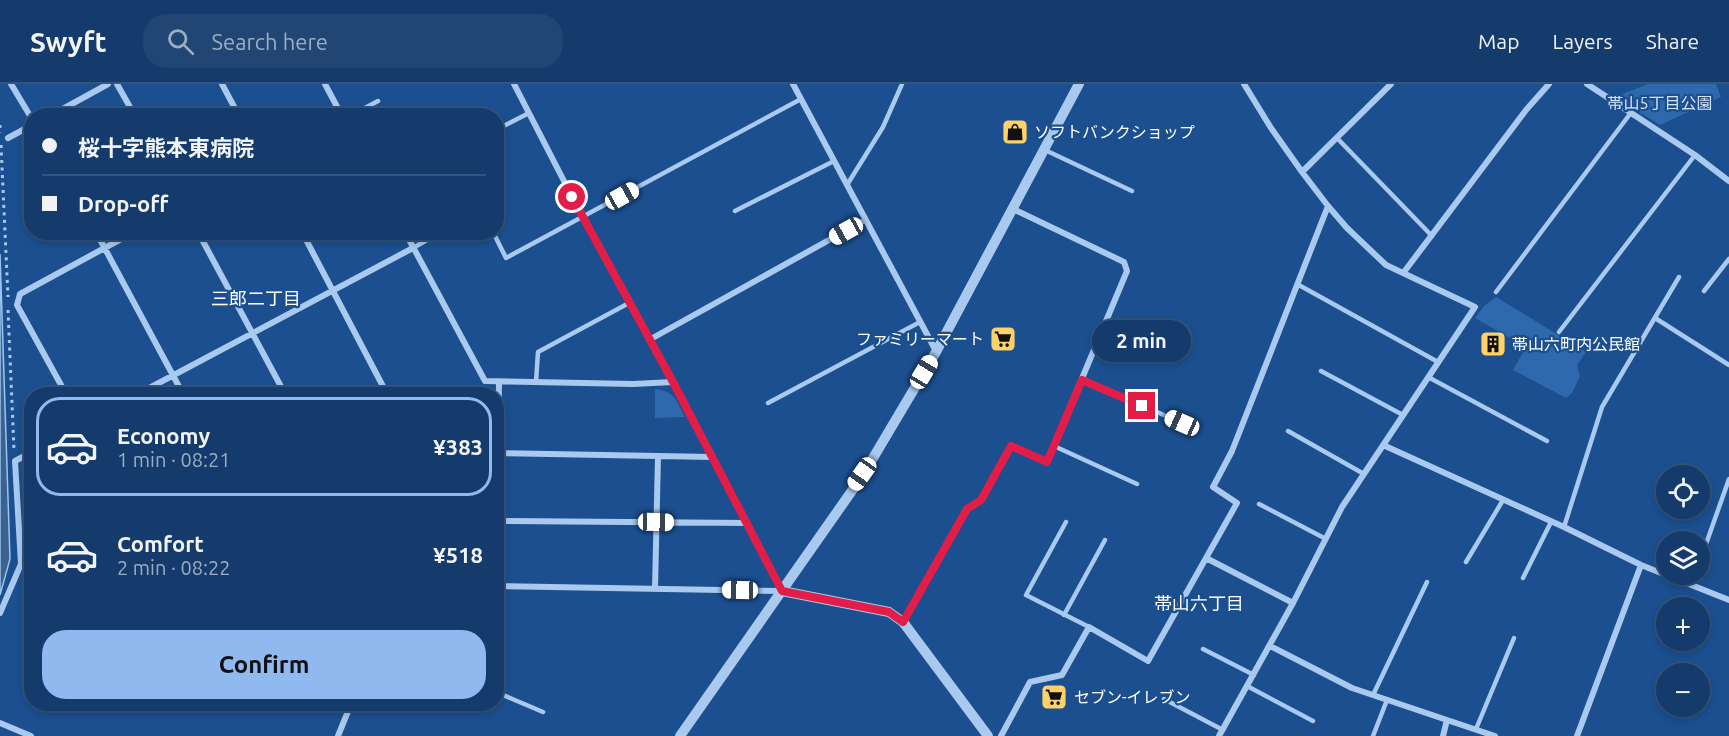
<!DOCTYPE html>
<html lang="en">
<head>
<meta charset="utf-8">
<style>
  body { margin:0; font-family:Ubuntu,"Noto Sans JP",sans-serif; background:#214673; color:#f1f3f6; height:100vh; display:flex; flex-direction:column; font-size:22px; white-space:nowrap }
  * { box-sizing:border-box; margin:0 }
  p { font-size:20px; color:#9dadc1 }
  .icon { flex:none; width:33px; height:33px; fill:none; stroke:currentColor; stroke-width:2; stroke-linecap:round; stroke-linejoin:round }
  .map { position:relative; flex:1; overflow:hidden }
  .side { position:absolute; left:24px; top:303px; width:480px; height:324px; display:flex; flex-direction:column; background:#143b6b; border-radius:24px; box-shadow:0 3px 9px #0003,0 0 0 2px #33557e }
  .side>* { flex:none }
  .banner { position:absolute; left:24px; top:24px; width:480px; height:132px; border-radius:24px; box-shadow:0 3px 9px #0003,0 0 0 2px #33557e; display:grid; align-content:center; height:132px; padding:0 18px; background:#143b6b }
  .tools { position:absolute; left:1656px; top:381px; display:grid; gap:12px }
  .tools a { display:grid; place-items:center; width:54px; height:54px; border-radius:50%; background:#143b6b; box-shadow:0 3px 9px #0003,0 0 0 2px #33557e; font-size:30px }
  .end { position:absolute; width:27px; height:27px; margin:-14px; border:8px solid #e11d48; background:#fff; box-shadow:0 0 0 3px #fff }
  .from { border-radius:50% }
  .bubble { position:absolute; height:42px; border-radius:21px; background:#143b6b; box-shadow:0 3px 9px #0003,0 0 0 2px #33557e; font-size:20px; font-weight:600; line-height:42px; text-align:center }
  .car { position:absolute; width:18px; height:36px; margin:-18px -9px; border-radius:8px; box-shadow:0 0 4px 2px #0007; background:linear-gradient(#fff 24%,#345 0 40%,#fff 0 76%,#345 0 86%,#fff 0) }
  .banner b { display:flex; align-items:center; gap:21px; height:57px; font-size:22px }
  .banner b+b { border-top:2px solid #33557e }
  .banner i { width:15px; height:15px; background:#f1f3f6 }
  ul { padding:10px 0 0; list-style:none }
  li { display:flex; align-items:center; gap:18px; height:99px; margin:0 12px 9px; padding:0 6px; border:3px solid transparent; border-radius:24px }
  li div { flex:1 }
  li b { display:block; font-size:22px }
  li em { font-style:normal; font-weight:600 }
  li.active { border-color:#90b9f0 }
  li>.icon { width:54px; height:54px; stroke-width:1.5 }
  .cta { display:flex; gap:12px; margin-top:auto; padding:12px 18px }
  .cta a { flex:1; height:69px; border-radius:24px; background:#90b9f0; color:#111; font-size:24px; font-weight:600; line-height:69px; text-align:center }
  header { display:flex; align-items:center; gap:36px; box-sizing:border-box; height:84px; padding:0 30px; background:#143b6b; border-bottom:2px solid #33557e }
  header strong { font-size:28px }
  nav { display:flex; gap:33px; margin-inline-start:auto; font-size:21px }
  .search { width:420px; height:54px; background:#214673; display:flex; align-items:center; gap:15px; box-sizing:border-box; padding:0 21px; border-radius:24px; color:#9dadc1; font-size:22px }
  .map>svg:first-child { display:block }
  .green { fill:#2e69ad }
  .water { fill:#3c6290; stroke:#9cc4f0; stroke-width:1.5 }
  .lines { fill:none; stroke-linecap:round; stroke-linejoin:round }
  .path { stroke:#a9c9ee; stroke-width:3; stroke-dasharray:3 4.5; stroke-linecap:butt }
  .service { stroke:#a9c9ee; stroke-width:4.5 }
  .minor { stroke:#a9c9ee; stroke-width:6 }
  .tertiary { stroke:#a9c9ee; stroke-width:10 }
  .route { stroke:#e11d48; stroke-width:8 }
  .labels { text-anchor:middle; stroke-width:4.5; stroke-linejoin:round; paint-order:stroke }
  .park-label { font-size:16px; fill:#cfe3fa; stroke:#1b4f8f }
  .poi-label { font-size:16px; fill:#fff; stroke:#1b4f8f; text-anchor:start }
  .neighbourhood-label { font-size:18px; fill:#fff; stroke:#1b4f8f }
</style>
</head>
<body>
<header>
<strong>Swyft</strong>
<div class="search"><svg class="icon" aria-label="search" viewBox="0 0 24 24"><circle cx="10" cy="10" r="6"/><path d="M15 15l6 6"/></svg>Search here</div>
<nav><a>Map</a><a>Layers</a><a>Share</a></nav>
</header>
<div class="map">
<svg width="1729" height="652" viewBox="0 0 1729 652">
  <rect width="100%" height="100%" fill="#1b4f8f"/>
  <path class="green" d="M1648,0H1716L1721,13L1660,41L1615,13Z
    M1496,213L1586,268L1577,281L1580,292L1572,309L1566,314L1513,286L1526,263L1475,234L1484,222Z
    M655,305C676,308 676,316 685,333L655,334Z"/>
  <path class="water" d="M0,170L10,475L0,511Z"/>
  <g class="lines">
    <path class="path" d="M0,41V49
      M1,61L8,213
      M8,226L14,366"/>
    <path class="service" d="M350,32L378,17
      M496,46L529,29
      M1337,54L1432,152
      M1045,66L1132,107
      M847,101L883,43L902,0
      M735,127L834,77
      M493,148L506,174L801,15
      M413,164L441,148
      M1297,200L1438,278
      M1704,207L1729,175
      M1496,208L1630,30
      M1655,234L1729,281
      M1559,248L1695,71
      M1321,287L1403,331
      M1428,293L1547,357
      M1082,295L1182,339
      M536,298L538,268L629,219
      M768,319L920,238
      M1288,347L1364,390
      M1054,362L1137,400
      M1259,420L1326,455
      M1066,438L1026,511L1089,543
      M1564,443L1602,323L1679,193
      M1700,477L1729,395
      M1466,478L1503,416
      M1523,494L1551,438
      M1691,501L1695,490
      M1064,531L1105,456
      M1203,565L1254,591
      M1247,602L1313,637
      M496,608L543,628
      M1373,611L1427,498
      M1164,615L1223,646
      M1476,645L1514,554
      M1373,652L1387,616"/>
    <path class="minor" d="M11,0L32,35
      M117,0L135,32
      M222,0L239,32
      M325,0L342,32
      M793,0L936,267
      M1587,0L1695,71L1729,97
      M50,32L108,0
      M8,54L32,41
      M1302,88L1391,0
      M96,148L183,310
      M198,148L285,310
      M302,148L387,310
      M405,148L485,297L633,300L673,298
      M1404,188L1526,26L1549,0
      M649,256L865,136
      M499,298L496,502L782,507L673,298L583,134L514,0
      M66,310L17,221L20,210L134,148
      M138,310L413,164
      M1383,361L1564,443L1641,481L1729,516
      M497,369L712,373
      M496,437L747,439
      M1206,474L1293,519
      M21,480L32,481
      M655,505L658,372
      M0,529L21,480L15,377L32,368
      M903,538L967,425L981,416L1011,362L1047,378L1127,187L1124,178L1013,125
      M1270,562L1352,604L1447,636L1443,652
      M1447,636L1495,652
      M0,639L31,652
      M338,652L351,620
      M1001,652L1030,598L1062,591L1089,543L1148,577L1237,419L1213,403L1232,367L1328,122
      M1219,652L1293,519L1342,423L1475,223L1386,181L1347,144L1328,122L1302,88L1271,44L1244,0
      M1577,652L1641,481"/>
    <path class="tertiary" d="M782,507L889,528L903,538L988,652
      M680,652L863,391L936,268L1079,0"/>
  </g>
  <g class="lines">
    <path class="route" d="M572,113L673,298L782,507L889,528L903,538L967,425L981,416L1011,362L1047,378L1082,296L1142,322"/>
  </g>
  <defs>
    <symbol id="shop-square" viewBox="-11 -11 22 22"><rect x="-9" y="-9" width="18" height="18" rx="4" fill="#ffd166" stroke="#1b4f8f"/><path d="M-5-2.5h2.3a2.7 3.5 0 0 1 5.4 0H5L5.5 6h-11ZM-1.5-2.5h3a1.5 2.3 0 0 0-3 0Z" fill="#111"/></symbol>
    <symbol id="supermarket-square" viewBox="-11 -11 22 22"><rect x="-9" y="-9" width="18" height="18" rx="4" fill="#ffd166" stroke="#1b4f8f"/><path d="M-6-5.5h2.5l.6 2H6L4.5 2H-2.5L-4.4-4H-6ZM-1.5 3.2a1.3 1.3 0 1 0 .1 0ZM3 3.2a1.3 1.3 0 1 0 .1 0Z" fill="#111"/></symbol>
    <symbol id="building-square" viewBox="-11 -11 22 22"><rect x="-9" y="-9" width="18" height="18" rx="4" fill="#ffd166" stroke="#1b4f8f"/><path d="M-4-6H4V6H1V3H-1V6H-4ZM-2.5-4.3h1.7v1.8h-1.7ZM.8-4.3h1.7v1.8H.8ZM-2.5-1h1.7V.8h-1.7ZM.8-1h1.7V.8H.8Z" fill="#111"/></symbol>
  </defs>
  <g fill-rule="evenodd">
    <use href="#shop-square" x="1000" y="33" width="30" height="30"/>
    <use href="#supermarket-square" x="988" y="240" width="30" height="30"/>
    <use href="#building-square" x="1478" y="245" width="30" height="30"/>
    <use href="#supermarket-square" x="1039" y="598" width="30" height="30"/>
  </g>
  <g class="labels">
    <g class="park-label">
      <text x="1660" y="25">帯山5丁目公園</text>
    </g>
    <g class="poi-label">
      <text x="1034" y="54">ソフトバンクショップ</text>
      <text x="984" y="261" text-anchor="end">ファミリーマート</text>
      <text x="1512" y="266">帯山六町内公民館</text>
      <text x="1074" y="619">セブン-イレブン</text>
    </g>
    <g class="neighbourhood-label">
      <text x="256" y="221">三郎二丁目</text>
      <text x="1199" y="526">帯山六丁目</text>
    </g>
  </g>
</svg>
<div class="tools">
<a><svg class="icon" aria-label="locate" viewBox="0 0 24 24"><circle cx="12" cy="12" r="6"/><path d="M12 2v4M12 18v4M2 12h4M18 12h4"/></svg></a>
<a><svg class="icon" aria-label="layers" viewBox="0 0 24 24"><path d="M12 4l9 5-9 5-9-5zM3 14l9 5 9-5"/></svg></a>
<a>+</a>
<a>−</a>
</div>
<i class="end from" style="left:572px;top:113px"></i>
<i class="end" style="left:1142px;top:322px"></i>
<div class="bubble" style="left:1092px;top:236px;width:99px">2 min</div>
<i class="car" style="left:622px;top:112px;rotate:61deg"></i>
<i class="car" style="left:846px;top:147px;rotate:241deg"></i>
<i class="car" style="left:924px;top:288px;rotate:31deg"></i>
<i class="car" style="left:1182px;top:339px;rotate:294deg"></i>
<i class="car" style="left:862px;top:390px;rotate:215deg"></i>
<i class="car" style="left:656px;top:438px;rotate:91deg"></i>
<i class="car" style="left:740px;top:506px;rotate:271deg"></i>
<div class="banner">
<b><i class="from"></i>桜十字熊本東病院</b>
<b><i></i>Drop-off</b>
</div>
<section class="side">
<ul>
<li class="active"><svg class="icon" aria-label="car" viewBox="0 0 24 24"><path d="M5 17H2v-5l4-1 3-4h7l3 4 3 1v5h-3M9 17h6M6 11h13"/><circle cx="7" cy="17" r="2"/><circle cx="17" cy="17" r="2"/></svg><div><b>Economy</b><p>1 min · 08:21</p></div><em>¥383</em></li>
<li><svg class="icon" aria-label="car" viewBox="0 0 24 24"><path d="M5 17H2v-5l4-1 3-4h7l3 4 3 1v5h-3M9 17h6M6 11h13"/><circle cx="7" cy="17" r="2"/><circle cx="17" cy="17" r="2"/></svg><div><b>Comfort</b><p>2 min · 08:22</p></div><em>¥518</em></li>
</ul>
<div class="cta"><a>Confirm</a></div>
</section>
</div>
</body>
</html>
